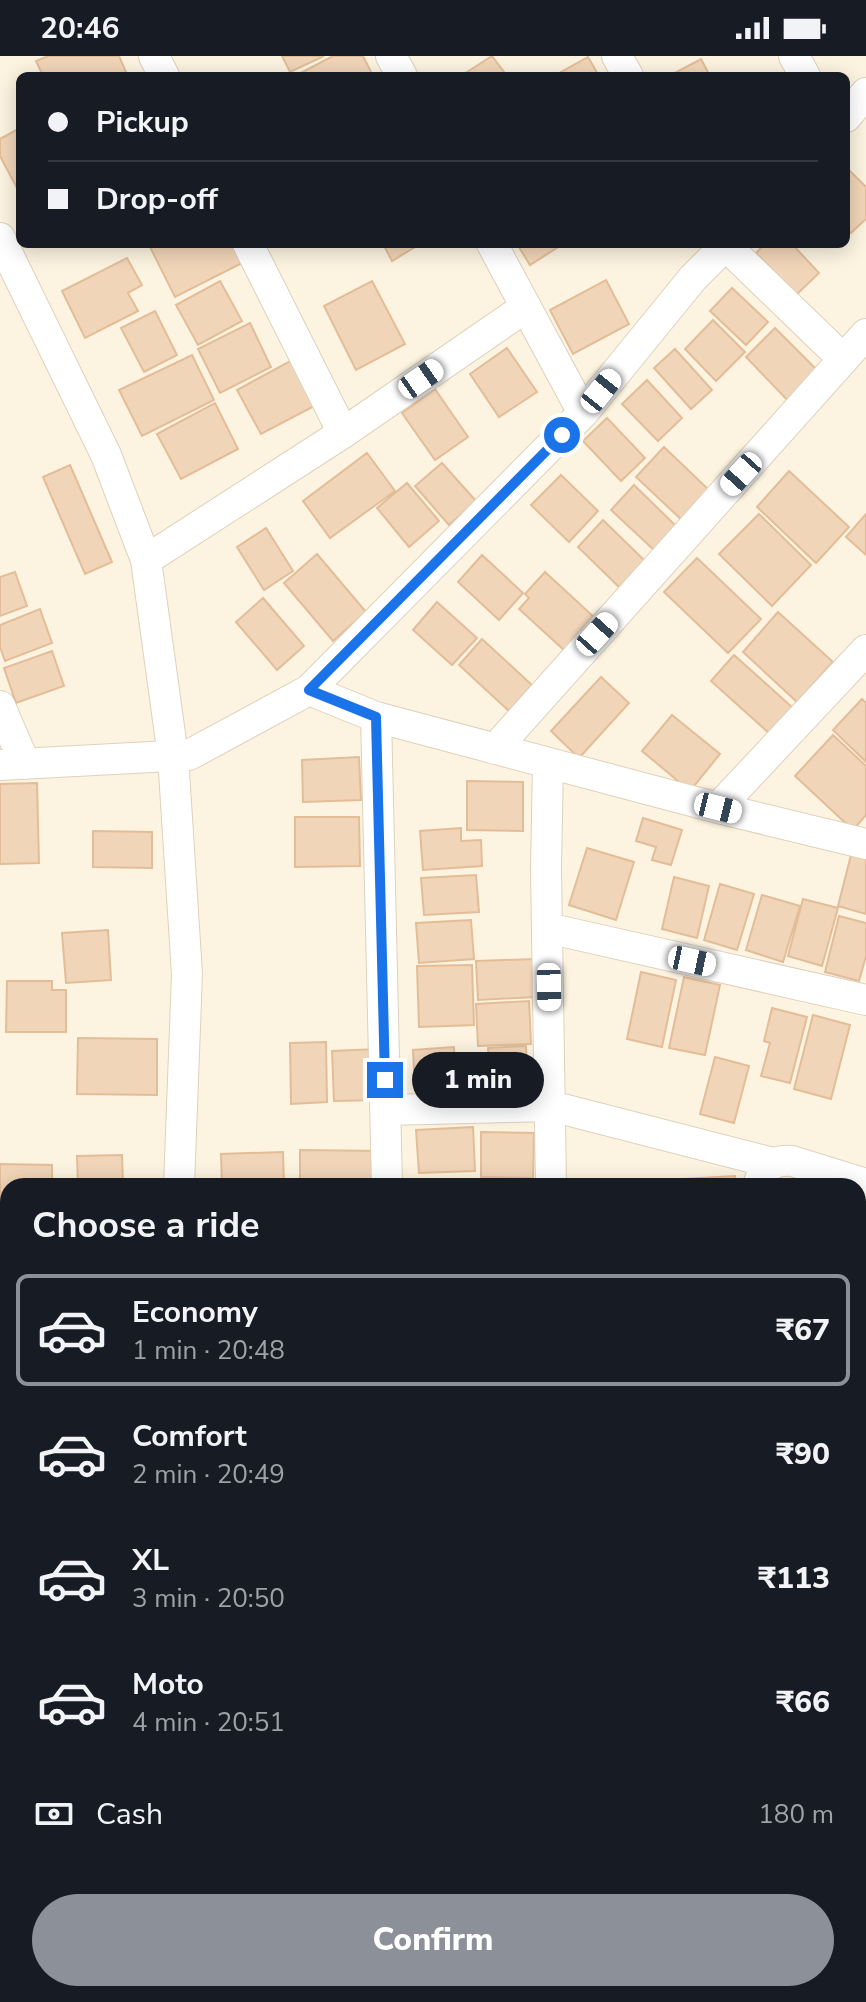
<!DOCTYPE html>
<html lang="en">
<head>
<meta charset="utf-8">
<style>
  body { margin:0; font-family:"Nunito Sans",sans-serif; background:#20242c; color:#f1f3f6; height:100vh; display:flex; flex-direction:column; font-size:30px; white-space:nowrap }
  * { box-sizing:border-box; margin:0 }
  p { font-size:26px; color:#9ea1a6 }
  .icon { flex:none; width:44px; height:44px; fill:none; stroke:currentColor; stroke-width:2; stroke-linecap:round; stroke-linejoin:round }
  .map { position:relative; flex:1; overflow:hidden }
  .side { position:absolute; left:0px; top:1122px; width:866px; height:824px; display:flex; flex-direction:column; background:#171b24; border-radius:24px 24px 0 0; box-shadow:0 4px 20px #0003 }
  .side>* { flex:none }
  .hud { position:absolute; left:16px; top:16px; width:834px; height:176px; border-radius:12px; box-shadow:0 4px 20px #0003; display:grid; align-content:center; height:176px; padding:0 32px; background:#171b24 }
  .end { position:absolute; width:36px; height:36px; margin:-18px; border:10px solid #1a73e8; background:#fff; box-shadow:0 0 0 4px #fff }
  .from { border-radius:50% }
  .bubble { position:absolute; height:56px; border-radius:28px; background:#171b24; box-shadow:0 4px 20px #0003; font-size:26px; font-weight:800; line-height:56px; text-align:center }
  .car { position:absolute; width:24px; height:48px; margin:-24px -12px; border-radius:10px; box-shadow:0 0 6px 2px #0007; background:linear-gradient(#fff 24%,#345 0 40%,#fff 0 76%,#345 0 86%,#fff 0) }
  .hud b { display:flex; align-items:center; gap:28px; height:76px; font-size:30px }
  .hud b+b { border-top:2px solid #363941 }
  .hud i { width:20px; height:20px; background:#f1f3f6 }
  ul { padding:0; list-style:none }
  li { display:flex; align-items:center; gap:24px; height:112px; margin:0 16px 12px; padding:0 16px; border:4px solid transparent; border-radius:12px }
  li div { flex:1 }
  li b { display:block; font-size:30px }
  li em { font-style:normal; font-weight:800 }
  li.on { border-color:#8c9099 }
  li>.icon { width:72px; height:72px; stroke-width:1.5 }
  h2 { padding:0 32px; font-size:36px; line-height:96px }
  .pay { display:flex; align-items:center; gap:20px; height:88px; padding:0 32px; font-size:30px }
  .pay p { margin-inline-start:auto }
  .cta { display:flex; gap:16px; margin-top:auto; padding:16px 32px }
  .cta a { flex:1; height:92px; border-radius:48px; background:#8c9099; color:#fff; font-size:32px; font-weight:800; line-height:92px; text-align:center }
  .status { display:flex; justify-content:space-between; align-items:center; height:56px; padding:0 40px; background:#171b24; direction:ltr }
  .status svg { height:22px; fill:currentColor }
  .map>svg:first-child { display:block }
  .building { fill:#f1d5b8; stroke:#e3bd98; stroke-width:2 }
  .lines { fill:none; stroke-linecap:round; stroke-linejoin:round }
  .street-casing { stroke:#dfd1bc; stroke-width:32 }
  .primary-casing { stroke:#ddd8d3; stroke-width:46 }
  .street { stroke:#fff; stroke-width:30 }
  .primary { stroke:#fae198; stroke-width:44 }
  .route { stroke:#1a73e8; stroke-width:10 }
</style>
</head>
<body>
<div class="status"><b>20:46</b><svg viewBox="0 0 49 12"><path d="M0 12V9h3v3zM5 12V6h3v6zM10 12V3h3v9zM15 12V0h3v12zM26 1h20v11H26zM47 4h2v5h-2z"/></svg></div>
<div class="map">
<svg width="866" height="1946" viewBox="0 0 866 1946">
  <rect width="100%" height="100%" fill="#fcf4e0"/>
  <path class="building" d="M48,0H119L126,16L117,20H43L36,5Z
    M282,0H324L290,16Z
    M333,0H363L373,20H295Z
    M492,0L507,20H461Z
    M588,1L599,20H554Z
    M701,3L710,20H669Z
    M20,72V133L18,134L0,100V83Z
    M846,111L866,131V163L851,177L846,172Z
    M156,188H234L244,206L175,241L150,191Z
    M383,188H420L392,205Z
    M517,188H563L530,209Z
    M765,188H792L819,217L796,239L756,197Z
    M127,202L142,229L128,237L138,255L85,282L62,235Z
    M606,224L629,268L573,298L550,254Z
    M220,225L242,265L198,289L176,249Z
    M372,225L405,288L356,314L324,250Z
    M732,232L768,266L746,289L710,255Z
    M155,255L177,299L144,316L121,272Z
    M713,264L745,296L716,325L685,293Z
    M250,267L271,311L220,337L198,293Z
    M775,272L824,321L794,351L746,301Z
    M507,292L537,336L499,361L470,318Z
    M675,293L712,334L691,353L654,312Z
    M192,299L214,344L142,380L119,334Z
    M294,303L318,348L261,378L237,334Z
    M647,324L682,362L658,385L622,348Z
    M435,333L468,381L435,404L402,357Z
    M215,347L238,393L181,423L157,378Z
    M607,362L645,402L621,425L583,385Z
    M664,391L711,436L684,466L636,421Z
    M367,397L395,435L330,482L303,445Z
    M442,407L476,445L449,469L415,430Z
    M70,409L112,506L85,518L43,421Z
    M789,415L849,471L816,507L757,451Z
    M561,419L598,455L569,486L531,449Z
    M407,427L439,465L409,491L377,452Z
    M634,429L676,470L654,494L611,454Z
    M759,458L811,509L772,550L719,498Z
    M866,458V499L846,481Z
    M603,464L645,505L620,532L578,491Z
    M266,472L293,515L264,534L237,491Z
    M317,498L366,556L333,585L284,527Z
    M482,499L523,537L499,564L458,526Z
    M697,502L761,563L728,597L664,536Z
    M15,516L27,550L0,560V521Z
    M545,516L595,562L565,595L519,553L529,542L525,538Z
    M263,542L304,590L277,614L236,566Z
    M437,546L477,582L452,609L413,574Z
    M40,553L52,587L5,605L0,591V569Z
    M778,556L833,606L797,646L743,596Z
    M482,583L532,629L509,655L459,609Z
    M52,595L64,630L16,647L4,612Z
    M734,599L793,652L770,678L711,625Z
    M601,621L629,647L579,702L551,675Z
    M862,643L866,647V706L833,674Z
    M672,659L720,698L690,735L642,695Z
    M833,679L866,710V759L853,774L795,720Z
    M359,701L361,744L303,746L302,704Z
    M467,725L523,726V775L467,774Z
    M37,727L39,807L0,808V728Z
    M295,761H359L360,810L295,811Z
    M643,762L682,774L671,809L652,804L656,791L636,785Z
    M461,772V785L481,784L482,810L423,814L420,775Z
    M93,775L152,776V812L93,811Z
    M587,792L634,806L616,864L569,849Z
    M851,799L866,803V858L838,850Z
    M476,819L479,856L424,859L421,822Z
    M674,821L709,830L697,882L662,873Z
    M720,828L754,838L737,894L704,884Z
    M762,839L800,850L783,906L746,894Z
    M803,843L838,852L822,910L788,900Z
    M839,860L866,867V900L859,925L825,916Z
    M471,864L474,903L419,907L416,867Z
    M108,874L111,924L66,927L62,877Z
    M534,903L535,941L478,944L476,905Z
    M472,909L474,969L419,971L417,910Z
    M641,916L676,924L662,991L627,983Z
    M684,921L720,929L705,999L669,992Z
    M7,925H52V934H66V976H6Z
    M529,945L531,988L478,990L476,948Z
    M772,952L807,961L790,1027L761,1020L770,987L764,985Z
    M813,959L850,969L831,1043L794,1033Z
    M78,982L157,983V1039L77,1038Z
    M326,986L327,1046L291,1048L290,987Z
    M526,990L527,1027L490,1029L488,992Z
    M454,991L455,1010L461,1009L463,1028L415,1032L413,994Z
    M377,993L379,1044L334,1045L332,995Z
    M715,1001L749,1010L734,1067L700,1058Z
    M473,1071L475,1115L419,1117L416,1074Z
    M481,1076L534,1077L533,1122L481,1121Z
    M300,1094L382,1095V1130H300Z
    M283,1096L284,1130H222L221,1098Z
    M122,1099L123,1130H78L77,1100Z
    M0,1108L52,1109V1130H8V1152H0Z
    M735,1120L736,1130H666V1124Z
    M0,1212H8V1270L0,1271Z
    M8,1588V1662H0V1589Z"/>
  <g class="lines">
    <defs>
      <path id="street" d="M154,0L164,20
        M391,0L402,20
        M617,0L628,20
        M794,0L805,20
        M846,61L866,37
        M0,182L106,399L146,504L173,700L187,918L179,1130
        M248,188L343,377
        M492,188L583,357
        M724,188L843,303
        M146,504L343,377L526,251
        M309,634L376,661L718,752L866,788
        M0,650L25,708
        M376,661L387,1130
        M495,693L866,278
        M548,708L546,813L551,1130
        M0,709L189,699L309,634L583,357L693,222L727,188
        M718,752L866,594
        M547,872L866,944
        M386,1054L551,1050L773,1107
        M758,1130C763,1111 773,1103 792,1105L866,1128
        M0,1298H8
        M0,1699H8"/>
      <path id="primary" d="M858,1874L866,1873
        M858,1915H866
        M146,1946L238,1938
        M595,1946L695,1938"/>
    </defs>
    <use href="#street" class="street-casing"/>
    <use href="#primary" class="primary-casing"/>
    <use href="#street" class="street"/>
    <use href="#primary" class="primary"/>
  </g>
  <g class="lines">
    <path class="route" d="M385,1024L376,661L309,634L562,379"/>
  </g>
</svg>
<i class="end from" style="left:562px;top:379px"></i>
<i class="end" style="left:385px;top:1024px"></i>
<div class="bubble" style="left:412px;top:996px;width:132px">1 min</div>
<i class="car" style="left:421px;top:323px;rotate:55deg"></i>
<i class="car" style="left:601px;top:335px;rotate:39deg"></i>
<i class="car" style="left:741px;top:418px;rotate:222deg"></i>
<i class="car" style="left:597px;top:578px;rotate:42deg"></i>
<i class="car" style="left:718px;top:752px;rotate:104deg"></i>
<i class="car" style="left:692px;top:905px;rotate:102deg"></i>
<i class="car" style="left:549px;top:931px;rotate:179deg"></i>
<div class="hud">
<b><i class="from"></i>Pickup</b>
<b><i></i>Drop-off</b>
</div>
<section class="side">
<h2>Choose a ride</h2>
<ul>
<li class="on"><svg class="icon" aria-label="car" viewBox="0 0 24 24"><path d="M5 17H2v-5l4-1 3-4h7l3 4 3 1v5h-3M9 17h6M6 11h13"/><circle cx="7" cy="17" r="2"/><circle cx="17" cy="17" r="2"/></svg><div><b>Economy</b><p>1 min · 20:48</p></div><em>₹67</em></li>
<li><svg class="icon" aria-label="car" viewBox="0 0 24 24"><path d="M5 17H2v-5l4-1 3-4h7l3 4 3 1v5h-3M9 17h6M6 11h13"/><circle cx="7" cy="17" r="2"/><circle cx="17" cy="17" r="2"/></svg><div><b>Comfort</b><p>2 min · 20:49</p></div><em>₹90</em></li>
<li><svg class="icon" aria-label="car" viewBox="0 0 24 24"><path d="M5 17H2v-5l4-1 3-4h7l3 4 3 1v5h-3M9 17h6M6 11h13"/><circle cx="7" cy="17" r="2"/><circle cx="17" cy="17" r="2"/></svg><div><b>XL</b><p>3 min · 20:50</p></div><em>₹113</em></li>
<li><svg class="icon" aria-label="car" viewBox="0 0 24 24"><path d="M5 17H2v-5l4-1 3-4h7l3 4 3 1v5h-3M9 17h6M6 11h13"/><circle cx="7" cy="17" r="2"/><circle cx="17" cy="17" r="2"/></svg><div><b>Moto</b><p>4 min · 20:51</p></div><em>₹66</em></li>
</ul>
<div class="pay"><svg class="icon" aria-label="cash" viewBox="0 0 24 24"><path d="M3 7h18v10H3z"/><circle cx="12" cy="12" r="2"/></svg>Cash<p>180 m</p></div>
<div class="cta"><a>Confirm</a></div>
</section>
</div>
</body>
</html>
